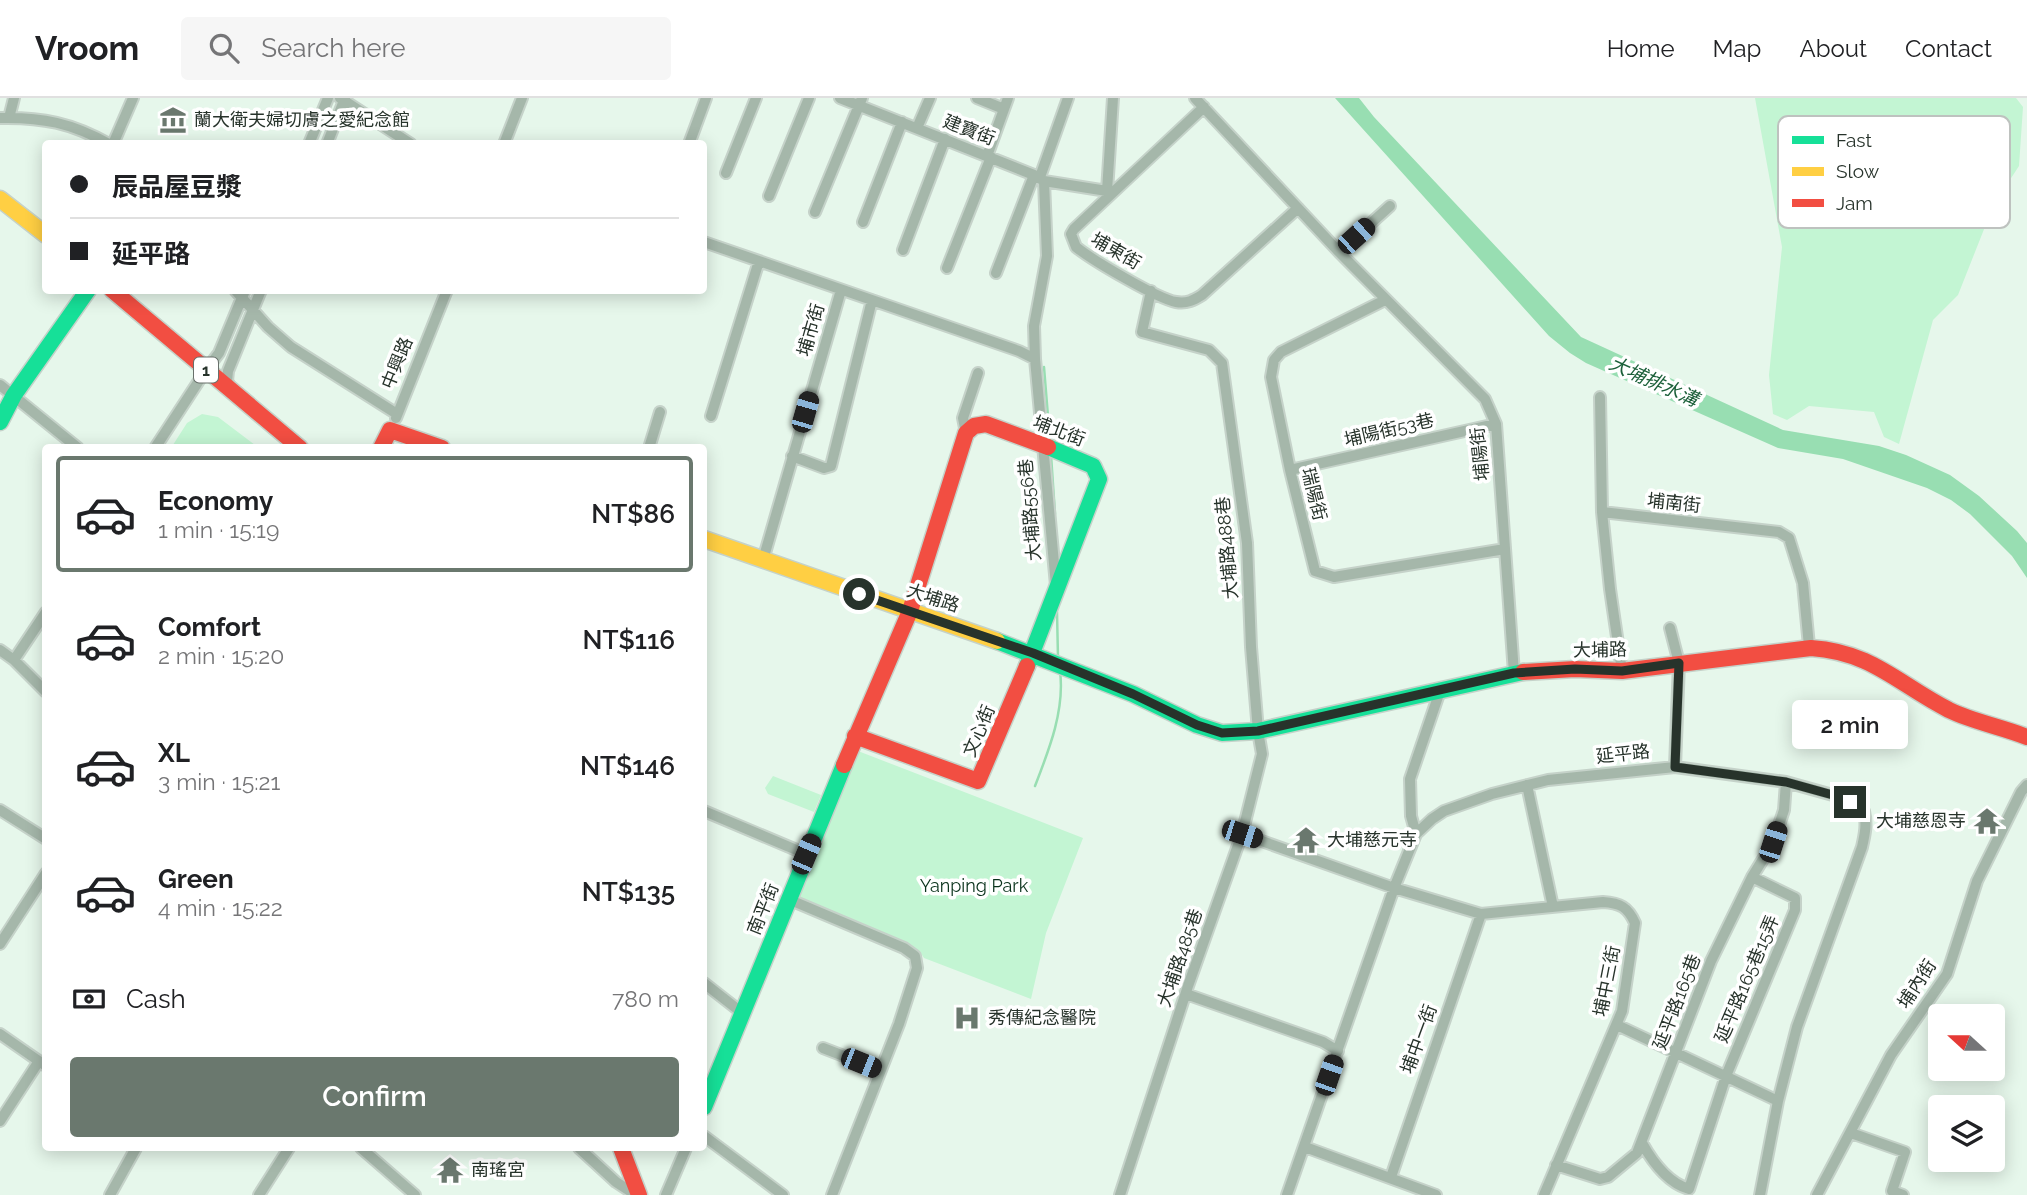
<!DOCTYPE html>
<html lang="en">
<head>
<meta charset="utf-8">
<style>
  body { margin:0; font-family:Raleway,"Noto Sans TC",sans-serif; background:#f6f6f6; color:#202124; height:100vh; display:flex; flex-direction:column; font-size:26px; white-space:nowrap }
  * { box-sizing:border-box; margin:0 }
  p { font-size:23px; color:#757577 }
  .icon { flex:none; width:38px; height:38px; fill:none; stroke:currentColor; stroke-width:2; stroke-linecap:round; stroke-linejoin:round }
  .map { position:relative; flex:1; overflow:hidden }
  .details { position:absolute; left:42px; top:346px; width:665px; height:707px; display:flex; flex-direction:column; background:#fff; border-radius:7px; box-shadow:0 4px 18px #0003 }
  .details>* { flex:none }
  .guide { position:absolute; left:42px; top:42px; width:665px; height:154px; border-radius:7px; box-shadow:0 4px 18px #0003; display:grid; align-content:center; height:154px; padding:0 28px; background:#fff }
  .needle { width:46px; rotate:291deg }
  .fabs { position:absolute; left:1928px; top:906px; display:grid; gap:14px }
  .fabs a { display:grid; place-items:center; width:77px; height:77px; border-radius:7px; background:#fff; box-shadow:0 4px 18px #0003; font-size:35px }
  .end { position:absolute; width:32px; height:32px; margin:-16px; border:9px solid #27332b; background:#fff; box-shadow:0 0 0 4px #fff }
  .from { border-radius:50% }
  .bubble { position:absolute; height:49px; border-radius:7px; background:#fff; box-shadow:0 4px 18px #0003; font-size:23px; font-weight:600; line-height:49px; text-align:center }
  .car { position:absolute; width:21px; height:42px; margin:-21px -10px; border-radius:9px; box-shadow:0 0 5px 2px #0007; background:linear-gradient(#222 24%,#8ab4d8 0 40%,#222 0 76%,#8ab4d8 0 86%,#222 0) }
  .guide b { display:flex; align-items:center; gap:24px; height:66px; font-size:26px }
  .guide b+b { border-top:2px solid #e0e0e0 }
  .guide i { width:18px; height:18px; background:#202124 }
  ul { padding:12px 0 0; list-style:none }
  li { display:flex; align-items:center; gap:21px; height:116px; margin:0 14px 10px; padding:0 14px; border:4px solid transparent; border-radius:7px }
  li div { flex:1 }
  li b { display:block; font-size:26px }
  li em { font-style:normal; font-weight:600 }
  li.selected { border-color:#6a786e }
  li>.icon { width:63px; height:63px; stroke-width:1.5 }
  .pay { display:flex; align-items:center; gap:18px; height:77px; padding:0 28px; font-size:26px }
  .pay p { margin-inline-start:auto }
  .action { display:flex; gap:14px; margin-top:auto; padding:14px 28px }
  .action a { flex:1; height:80px; border-radius:7px; background:#6a786e; color:#fff; font-size:28px; font-weight:600; line-height:80px; text-align:center }
  header { display:flex; align-items:center; gap:42px; box-sizing:border-box; height:98px; padding:0 35px; background:#fff; border-bottom:2px solid #e0e0e0 }
  header strong { font-size:33px }
  nav { display:flex; gap:38px; margin-inline-start:auto; font-size:24px }
  .search { width:490px; height:63px; background:#f6f6f6; display:flex; align-items:center; gap:18px; box-sizing:border-box; padding:0 24px; border-radius:7px; color:#757577; font-size:26px }
  .map>svg:first-child { display:block }
  .green { fill:#c3f5d3 }
  .water { fill:#98deb2 }
  .lines { fill:none; stroke-linecap:round; stroke-linejoin:round }
  .stream { stroke:#98deb2; stroke-width:2.5 }
  .street-casing { stroke:#c5d2c9; stroke-width:14 }
  .fast-casing { stroke:#c5d2c9; stroke-width:19 }
  .slow-casing { stroke:#c5d2c9; stroke-width:19 }
  .jam-casing { stroke:#c5d2c9; stroke-width:19 }
  .street { stroke:#a5b7aa; stroke-width:10 }
  .fast { stroke:#16e098; stroke-width:16 }
  .slow { stroke:#ffcf43; stroke-width:16 }
  .jam { stroke:#f24e42; stroke-width:16 }
  .route { stroke:#27332b; stroke-width:9 }
  .labels { text-anchor:middle; stroke-width:7; stroke-linejoin:round; paint-order:stroke }
  .shield { fill:#fff; stroke:#68706b; stroke-width:2 }
  .shield-label { font-size:16px; font-weight:bold; fill:#27332b }
  .poi-label { font-size:18px; fill:#27332b; stroke:#fff; text-anchor:start }
  .street-label { font-size:18px; fill:#27332b; stroke:#fff }
  .park-label { font-size:18px; fill:#09321b; stroke:#fff }
  .water-label { font-size:19px; font-style:italic; fill:#1c603a; stroke:#fff }
  .key { fill:#fff; stroke:#bec2bf; stroke-width:2 }
  .key-label { font-size:19px; fill:#27332b }
</style>
</head>
<body>
<header>
<strong>Vroom</strong>
<div class="search"><svg class="icon" aria-label="search" viewBox="0 0 24 24"><circle cx="10" cy="10" r="6"/><path d="M15 15l6 6"/></svg>Search here</div>
<nav><a>Home</a><a>Map</a><a>About</a><a>Contact</a></nav>
</header>
<div class="map">
<svg width="2027" height="1097" viewBox="0 0 2027 1097">
  <rect width="100%" height="100%" fill="#e6f7eb"/>
  <path class="green" d="M1755,0H2016L2023,9L2019,68L1994,106L1958,197L1933,222L1899,346L1884,339L1874,314L1809,308L1787,322L1773,316L1769,277L1782,149Z
    M202,316L218,319L259,350H171L187,325Z
    M858,653L1083,740L1046,835L1031,901L924,860L920,854L798,800Z
    M773,678L821,697L814,714L768,696L765,690Z"/>
  <path class="water" d="M1335,0H1359L1374,19L1581,239L1783,332L1879,348L1906,357L1950,377L1979,398L2017,433L2027,445V480L2012,458L1970,416L1951,402L1927,390L1843,361L1778,350L1586,265L1570,255L1549,238Z"/>
  <g class="lines">
    <path class="stream" d="M1044,269L1050,343
      M1051,357L1055,416
      M1057,514L1058,560
      M1035,688C1049,652 1065,612 1060,573"/>
    <defs>
      <path id="street" d="M340,0L411,46
        M840,0L1034,77L1044,83L1107,93L1113,0
        M977,0L1004,11
        M1195,0L1339,154L1485,301L1496,326L1514,575
        M1204,9L1074,131L1071,136L1076,149C1092,162 1158,201 1176,204C1187,206 1194,202 1202,197L1298,110
        M0,20C42,19 72,25 109,46
        M9,20L14,0
        M917,30L930,0
        M113,46L133,0
        M309,46L328,0
        M327,46L345,0
        M504,46L522,0
        M689,46L706,0
        M987,58L1008,0
        M726,75L756,0
        M1040,79L1068,0
        M1044,83L1047,158L1034,228L1035,261L1056,487
        M769,98L809,0
        M815,114L862,0
        M863,124L902,24
        M704,144L1019,253L1035,261
        M903,152L945,41
        M1339,154L1390,108
        M947,170L991,59
        M996,175L1034,77
        M235,192L268,229L291,249L397,316
        M1385,202L1281,254L1274,262L1271,279L1290,372L1315,473L1334,479L1505,451
        M0,287L78,350
        M231,290L227,283L228,273L261,192
        M1600,299L1602,414L1610,491L1622,573
        M711,318L759,163
        M396,320L447,192
        M966,335L963,320L978,275
        M155,350L206,272L219,255L244,195
        M649,350L660,314
        M792,358L824,370L831,368L872,202
        M1290,372L1496,326
        M1602,414L1779,434L1789,440L1803,485L1809,548
        M763,462L841,192
        M1670,530L1679,565L1675,669
        M0,552L14,562L46,594
        M14,562L46,514
        M1527,687L1553,809
        M0,712L46,741
        M704,713L806,756
        M1242,736L1394,790L1481,816L1603,804C1620,805 1628,809 1635,825L1622,913L1544,1097
        M1416,736L1411,718L1410,681L1440,593
        M788,801L904,850L915,858L917,870L899,926L832,1097
        M0,846L46,775
        M704,885L741,914
        M1186,896L1323,944L1338,953
        M1617,927L1778,1003
        M0,936L46,968
        M823,950L880,972
        M0,1023L39,963
        M1851,1035L1905,1054L1892,1093L1903,1097
        M704,1038L783,1097
        M1642,1045C1652,1063 1668,1085 1689,1091L1726,978L1795,812V800L1752,779
        M1305,1049L1436,1097
        M361,1050L415,1097
        M579,1050L616,1084L636,1097
        M1556,1067L1600,1081L1608,1079L1637,1055L1711,863L1752,779L1773,745L1784,712L1786,684
        M1391,1079L1481,816
        M110,1097L136,1050
        M259,1097L289,1050
        M666,1097L686,1050
        M1120,1097L1188,888L1242,736L1262,656L1258,633L1251,549L1247,445L1222,265L1209,252L1142,234L1151,193
        M1287,1097L1394,790L1416,736L1432,721L1444,713L1492,696L1548,682L1675,669L1786,684L1840,699L1864,713C1867,726 1865,736 1862,749L1797,929L1778,1003L1760,1097
        M1817,1097L1891,957L1947,876L1977,783L2021,694L2027,687"/>
      <path id="fast" d="M0,324L14,297L88,192
        M997,543L1133,596L1197,627L1222,635L1258,633L1523,574
        M1027,568L1099,381L1093,368L1048,349
        M704,1009L844,667"/>
      <path id="slow" d="M0,101L46,137
        M704,441L997,543"/>
      <path id="jam" d="M112,192L300,350
        M381,350L390,332L442,350
        M1523,574L1575,571L1622,573L1811,550C1872,554 1898,586 1949,612C1974,624 2002,629 2027,639
        M855,638L978,683L1027,568
        M844,667L910,513L966,335L974,328L986,326L1048,349
        M621,1050L639,1097"/>
    </defs>
    <use href="#street" class="street-casing"/>
    <use href="#fast" class="fast-casing"/>
    <use href="#slow" class="slow-casing"/>
    <use href="#jam" class="jam-casing"/>
    <use href="#street" class="street"/>
    <use href="#fast" class="fast"/>
    <use href="#slow" class="slow"/>
    <use href="#jam" class="jam"/>
  </g>
  <g class="lines">
    <path class="route" d="M859,496L1033,555L1133,596L1197,627L1222,635L1258,633L1514,575L1575,571L1622,573L1679,565L1675,669L1786,684L1840,699L1850,704"/>
  </g>
  <defs>
    <symbol id="museum-bare" viewBox="-9 -9 18 18"><path d="M0-6L6-3V-2H-6V-3ZM-5-1h2V3h-2ZM-1-1h2V3h-2ZM3-1h2V3H3ZM-6 4H6V6H-6Z" fill="#6a786e" stroke="#fff" stroke-width="2.5" paint-order="stroke"/></symbol>
    <symbol id="temple-bare" viewBox="-9 -9 18 18"><path d="M0-6L5-2H3V0L6.5 2.5H4V6H1.5V3h-3V6H-4V2.5H-6.5L-3 0V-2H-5Z" fill="#6a786e" stroke="#fff" stroke-width="2.5" paint-order="stroke"/></symbol>
    <symbol id="hospital-bare" viewBox="-9 -9 18 18"><path d="M-5-5h3v3.5h4V-5h3V5h-3V1.5h-4V5h-3Z" fill="#6a786e" stroke="#fff" stroke-width="2.5" paint-order="stroke"/></symbol>
  </defs>
  <g fill-rule="evenodd">
    <use href="#museum-bare" x="154" y="3" width="38" height="38"/>
    <use href="#temple-bare" x="1968" y="704" width="38" height="38"/>
    <use href="#temple-bare" x="1287" y="723" width="38" height="38"/>
    <use href="#hospital-bare" x="948" y="901" width="38" height="38"/>
    <use href="#temple-bare" x="431" y="1053" width="38" height="38"/>
  </g>
  <g class="labels">
    <rect class="shield" x="194" y="259.5" width="24" height="25" rx="5"/>
    <g class="shield-label">
      <text x="206" y="278">1</text>
    </g>
    <g class="poi-label">
      <text x="194" y="28">蘭大衛夫婦切膚之愛紀念館</text>
      <text x="1966" y="729" text-anchor="end">大埔慈恩寺</text>
      <text x="1327" y="748">大埔慈元寺</text>
      <text x="988" y="926">秀傳紀念醫院</text>
      <text x="471" y="1078">南瑤宮</text>
    </g>
    <g class="street-label">
      <text transform="translate(969 32) rotate(21)" y="6">建寶街</text>
      <text transform="translate(1116 153) rotate(30)" y="6">埔東街</text>
      <text transform="translate(811 232) rotate(-74)" y="6">埔市街</text>
      <text transform="translate(397 265) rotate(-68)" y="6">中興路</text>
      <text transform="translate(1389 332) rotate(-13)" y="6">埔陽街53巷</text>
      <text transform="translate(1059 333) rotate(21)" y="6">埔北街</text>
      <text transform="translate(1480 356) rotate(-96)" y="6">埔陽街</text>
      <text transform="translate(1314 396) rotate(76)" y="6">瑞陽街</text>
      <text transform="translate(1674 405) rotate(6)" y="6">埔南街</text>
      <text transform="translate(1030 412) rotate(-95)" y="6">大埔路556巷</text>
      <text transform="translate(1227 450) rotate(-95)" y="6">大埔路488巷</text>
      <text transform="translate(933 500) rotate(18)" y="6">大埔路</text>
      <text transform="translate(1600 552) rotate(-1)" y="6">大埔路</text>
      <text transform="translate(979 633) rotate(-67)" y="6">文心街</text>
      <text transform="translate(1623 656) rotate(-6)" y="6">延平路</text>
      <text transform="translate(763 811) rotate(-68)" y="6">南平街</text>
      <text transform="translate(1180 860) rotate(-71)" y="6">大埔路485巷</text>
      <text transform="translate(1747 881) rotate(-67)" y="6">延平路165巷15弄</text>
      <text transform="translate(1607 883) rotate(-79)" y="6">埔中三街</text>
      <text transform="translate(1917 886) rotate(-57)" y="6">埔內街</text>
      <text transform="translate(1677 904) rotate(-69)" y="6">延平路165巷</text>
      <text transform="translate(1419 941) rotate(-70)" y="6">埔中一街</text>
    </g>
    <g class="park-label">
      <text x="974" y="794">Yanping Park</text>
    </g>
    <g class="water-label">
      <text transform="translate(1654 283) rotate(24)" y="7">大埔排水溝</text>
    </g>
  </g>
  <rect x="1778" y="18" width="232" height="112" rx="10" class="key"/>
  <rect x="1792" y="38" width="32" height="8" fill="#16e098"/>
  <rect x="1792" y="69" width="32" height="9" fill="#ffcf43"/>
  <rect x="1792" y="101" width="32" height="8" fill="#f24e42"/>
  <g class="key-label">
    <text x="1836" y="49">Fast</text>
    <text x="1836" y="80">Slow</text>
    <text x="1836" y="112">Jam</text>
  </g>
</svg>
<div class="fabs">
<a><svg class="needle" viewBox="-14 -14 28 28"><path d="M0-13l5 13h-10z" fill="#e53935"/><path d="M0 13l5-13h-10z" fill="#757577"/></svg></a>
<a><svg class="icon" aria-label="layers" viewBox="0 0 24 24"><path d="M12 4l9 5-9 5-9-5zM3 14l9 5 9-5"/></svg></a>
</div>
<i class="end from" style="left:859px;top:496px"></i>
<i class="end" style="left:1850px;top:704px"></i>
<div class="bubble" style="left:1792px;top:602px;width:116px">2 min</div>
<i class="car" style="left:1356px;top:138px;rotate:48deg"></i>
<i class="car" style="left:805px;top:314px;rotate:16deg"></i>
<i class="car" style="left:1242px;top:736px;rotate:108deg"></i>
<i class="car" style="left:1773px;top:744px;rotate:18deg"></i>
<i class="car" style="left:806px;top:756px;rotate:23deg"></i>
<i class="car" style="left:861px;top:965px;rotate:112deg"></i>
<i class="car" style="left:1329px;top:977px;rotate:19deg"></i>
<div class="guide">
<b><i class="from"></i>辰品屋豆漿</b>
<b><i></i>延平路</b>
</div>
<section class="details">
<ul>
<li class="selected"><svg class="icon" aria-label="car" viewBox="0 0 24 24"><path d="M5 17H2v-5l4-1 3-4h7l3 4 3 1v5h-3M9 17h6M6 11h13"/><circle cx="7" cy="17" r="2"/><circle cx="17" cy="17" r="2"/></svg><div><b>Economy</b><p>1 min · 15:19</p></div><em>NT$86</em></li>
<li><svg class="icon" aria-label="car" viewBox="0 0 24 24"><path d="M5 17H2v-5l4-1 3-4h7l3 4 3 1v5h-3M9 17h6M6 11h13"/><circle cx="7" cy="17" r="2"/><circle cx="17" cy="17" r="2"/></svg><div><b>Comfort</b><p>2 min · 15:20</p></div><em>NT$116</em></li>
<li><svg class="icon" aria-label="car" viewBox="0 0 24 24"><path d="M5 17H2v-5l4-1 3-4h7l3 4 3 1v5h-3M9 17h6M6 11h13"/><circle cx="7" cy="17" r="2"/><circle cx="17" cy="17" r="2"/></svg><div><b>XL</b><p>3 min · 15:21</p></div><em>NT$146</em></li>
<li><svg class="icon" aria-label="car" viewBox="0 0 24 24"><path d="M5 17H2v-5l4-1 3-4h7l3 4 3 1v5h-3M9 17h6M6 11h13"/><circle cx="7" cy="17" r="2"/><circle cx="17" cy="17" r="2"/></svg><div><b>Green</b><p>4 min · 15:22</p></div><em>NT$135</em></li>
</ul>
<div class="pay"><svg class="icon" aria-label="cash" viewBox="0 0 24 24"><path d="M3 7h18v10H3z"/><circle cx="12" cy="12" r="2"/></svg>Cash<p>780 m</p></div>
<div class="action"><a>Confirm</a></div>
</section>
</div>
</body>
</html>
